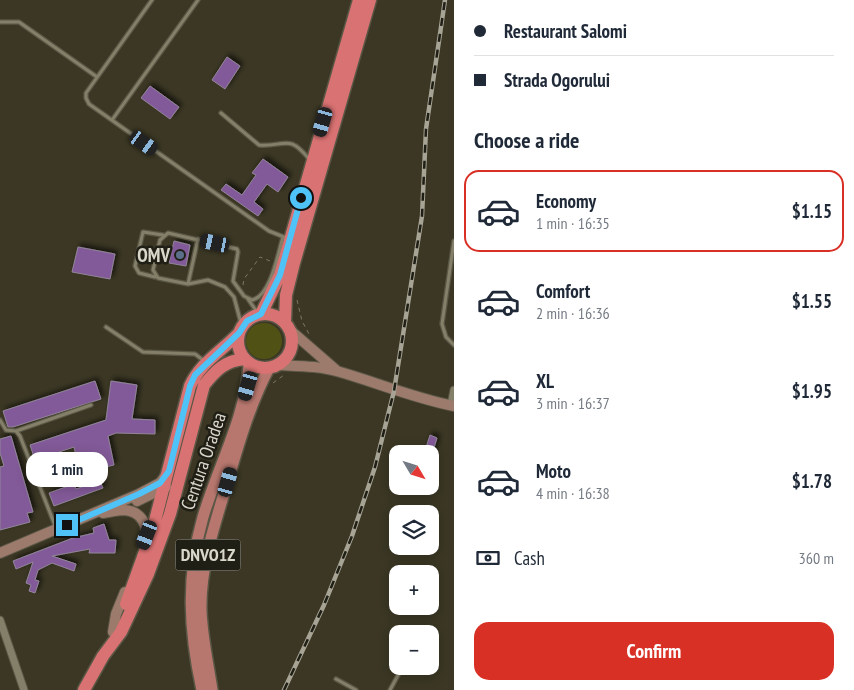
<!DOCTYPE html>
<html lang="en">
<head>
<meta charset="utf-8">
<style>
  body { margin:0; font-family:"PT Sans Narrow",sans-serif; background:#f6f6f7; color:#1f2937; height:100vh; display:flex; flex-direction:column; font-size:19px; white-space:nowrap }
  * { box-sizing:border-box; margin:0 }
  p { font-size:16px; color:#747a83 }
  .icon { flex:none; width:28px; height:28px; fill:none; stroke:currentColor; stroke-width:2; stroke-linecap:round; stroke-linejoin:round }
  .map { position:relative; flex:1; overflow:hidden }
  .side { display:flex; flex-direction:column; background:#fff; width:400px }
  .side>* { flex:none }
  .top-card { display:grid; align-content:center; height:110px; padding:0 20px; background:#fff }
  .needle { width:32px; rotate:128deg }
  .tools { position:absolute; left:389px; top:445px; display:grid; gap:10px }
  .tools a { display:grid; place-items:center; width:50px; height:50px; border-radius:10px; background:#fff; box-shadow:0 2px 12px #0003; font-size:25px }
  .end { position:absolute; width:22px; height:22px; margin:-11px; border:6px solid #4fc3f7; background:#111; box-shadow:0 0 0 2px #111 }
  .from { border-radius:50% }
  .bubble { position:absolute; height:35px; border-radius:15px; background:#fff; box-shadow:0 2px 12px #0003; font-size:16px; font-weight:600; line-height:35px; text-align:center }
  .car { position:absolute; width:15px; height:30px; margin:-15px -8px; border-radius:6px; box-shadow:0 0 4px 1px #0007; background:linear-gradient(#222 24%,#8ab4d8 0 40%,#222 0 76%,#8ab4d8 0 86%,#222 0) }
  .top-card b { display:flex; align-items:center; gap:18px; height:48px; font-size:19px }
  .top-card b+b { border-top:1px solid #e0e1e3 }
  .top-card i { width:12px; height:12px; background:#1f2937 }
  ul { padding:0; list-style:none }
  li { display:flex; align-items:center; gap:15px; height:82px; margin:0 10px 8px; padding:0 10px; border:2px solid transparent; border-radius:15px }
  li div { flex:1 }
  li b { display:block; font-size:19px }
  li em { font-style:normal; font-weight:600 }
  li.active { border-color:#d93025 }
  li>.icon { width:45px; height:45px; stroke-width:1.5 }
  h2 { padding:0 20px; font-size:22px; line-height:60px }
  .pay { display:flex; align-items:center; gap:12px; height:55px; padding:0 20px; font-size:19px }
  .pay p { margin-inline-start:auto }
  .action { display:flex; gap:10px; margin-top:auto; padding:10px 20px }
  .action a { flex:1; height:58px; border-radius:15px; background:#d93025; color:#fff; font-size:20px; font-weight:600; line-height:58px; text-align:center }
  main { display:flex; flex:1; min-height:0 }
  .map>svg:first-child { display:block }
  .green { fill:#505215 }
  .building { fill:#835a99; stroke:#918599; filter:url(#shadow) }
  .lines { fill:none; stroke-linecap:round; stroke-linejoin:round }
  .lane-casing { stroke:#5a5645; stroke-width:5.5 }
  .street-casing { stroke:#5a5645; stroke-width:9 }
  .secondary-casing { stroke:#5a5645; stroke-width:12 }
  .primary-casing { stroke:#5a5645; stroke-width:14 }
  .highway-casing { stroke:#5a5645; stroke-width:15 }
  .path { stroke:#7c7868; stroke-width:1; stroke-dasharray:4 4; stroke-linecap:butt }
  .lane { stroke:#837f69; stroke-width:3 }
  .street { stroke:#837f69; stroke-width:7 }
  .secondary { stroke:#9d7b6c; stroke-width:10 }
  .primary { stroke:#b7776e; stroke-width:11 }
  .highway { stroke:#d97272; stroke-width:12 }
  .rail-casing { stroke:#a7a495; stroke-width:4.5 }
  .rail { stroke:#201f16; stroke-width:2.5; stroke-dasharray:8; stroke-linecap:butt }
  .route { stroke:#4fc3f7; stroke-width:6 }
  .service-dot { fill:#5c6f8a; stroke:#201f16; stroke-width:2 }
  .labels { text-anchor:middle; stroke-width:5; stroke-linejoin:round; paint-order:stroke }
  .shield { fill:#201f16; stroke:#a29f94; stroke-width:1 }
  .shield-label { font-size:18px; font-weight:bold; fill:#d9d6ca }
  .poi-label { font-size:19px; font-weight:bold; fill:#d9d6ca; stroke:#201f16; text-anchor:end }
  .street-label { font-size:19px; fill:#d9d6ca; stroke:#201f16 }
</style>
</head>
<body>
<main>
<div class="map">
<svg width="454" height="690" viewBox="0 0 454 690">
  <defs>
    <filter id="shadow"><feDropShadow dx="3" dy="-3" stdDeviation="2.5" flood-color="#0009"/></filter>
  </defs>
  <rect width="100%" height="100%" fill="#3b3724"/>
  <path class="green" d="M246 341a18 18 0 1 1 36 0a18 18 0 1 1-36 0Z"/>
  <path class="building" d="M227,57L240,66L225,89L212,80Z
    M150,86L179,107L170,119L141,98Z
    M263,159L288,177L278,192L267,184L254,202L263,209L258,216L221,190L226,184L242,195L256,175L252,173Z
    M174,241L190,245L186,266L169,263Z
    M78,247L115,254L110,279L72,272Z
    M95,381L101,399L13,427H8L3,411Z
    M111,381L137,385L132,419L155,420V434L116,433L108,436L114,465L80,473L74,447L35,460L30,445L106,420Z
    M430,435L437,438L432,454H424Z
    M11,436L33,512L27,513L30,522L0,530V467L4,466L0,453V439Z
    M100,481L103,488L54,506L49,493L74,484L76,489Z
    M104,524L109,540H116L115,553H89L90,549L52,556L76,564L74,571L52,563L38,570L35,580L39,581L35,593L29,591L31,585L26,583L33,562L16,569L13,561L73,538L94,533L93,528Z"/>
  <g class="lines">
    <defs>
      <path id="lane" d="M152,0L86,93V98L89,104L269,231L284,237
        M0,22H19L97,77
        M221,113L259,145C286,147 288,133 309,159
        M112,120L198,0
        M454,241L442,324L446,337L454,345
        M155,277L139,273L135,266L143,232L163,235
        M188,284L198,239
        M248,299L257,312
        M106,327L143,352L195,354L203,360
        M242,327L234,297L225,287L208,280L188,284L158,278L153,270L160,240L168,233L237,249L238,252L233,281L244,296L252,300C271,296 278,253 283,237
        M0,420L6,430L16,431L20,436L56,528
        M16,431L91,405
        M37,480L72,467
        M336,679L356,690
        M390,690L403,666"/>
      <path id="street" d="M451,405L454,390
        M0,620L24,690"/>
      <path id="secondary" d="M290,330L336,370
        M279,365C299,366 320,366 340,372C378,383 414,398 454,406
        M137,501L166,487
        M103,513C110,512 117,510 124,510C141,511 150,526 144,541
        M0,553L139,494L160,483L167,474
        M113,632L116,614L125,592"/>
      <path id="primary" d="M202,690C189,631 186,576 203,517C218,466 246,417 249,364
        M212,690C208,663 202,638 201,610C200,569 214,526 226,487C238,446 249,406 269,368"/>
      <path id="highway" d="M238 341a27 27 0 1 1 54 0a27 27 0 1 1-54 0Z
        M261,314L280,275L359,0
        M285,322L286,295L294,263L370,0
        M126,604L152,532L190,386C200,363 222,351 239,333
        M84,690L103,656L121,632L148,574L170,514L204,385C216,370 225,361 244,359"/>
    </defs>
    <use href="#lane" class="lane-casing"/>
    <use href="#street" class="street-casing"/>
    <use href="#secondary" class="secondary-casing"/>
    <use href="#primary" class="primary-casing"/>
    <use href="#highway" class="highway-casing"/>
    <path class="path" d="M243,285L244,279L260,257L270,261
      M297,300L302,321L309,334
      M273,383L284,375"/>
    <use href="#lane" class="lane"/>
    <use href="#street" class="street"/>
    <use href="#secondary" class="secondary"/>
    <use href="#primary" class="primary"/>
    <use href="#highway" class="highway"/>
    <defs>
      <path id="rail" d="M284,690L324,605L352,536L375,467L394,391L422,216L426,129L445,0"/>
    </defs>
    <use href="#rail" class="rail-casing"/>
    <use href="#rail" class="rail"/>
  </g>
  <g class="lines">
    <path class="route" d="M67,525L139,494L160,483L169,471L190,386L195,375L239,333L247,321L261,314L280,275L301,198"/>
  </g>
  <circle class="service-dot" cx="180" cy="255" r="5"/>
  <g class="labels">
    <rect class="shield" x="175.5" y="539.5" width="65" height="31" rx="4"/>
    <g class="shield-label">
      <text x="208" y="561">DNVO1Z</text>
    </g>
    <g class="poi-label">
      <text x="170" y="262">OMV</text>
    </g>
    <g class="street-label">
      <text transform="translate(203 461) rotate(-71)" y="7">Centura Oradea</text>
    </g>
  </g>
</svg>
<div class="tools">
<a><svg class="needle" viewBox="-14 -14 28 28"><path d="M0-13l5 13h-10z" fill="#e53935"/><path d="M0 13l5-13h-10z" fill="#747a83"/></svg></a>
<a><svg class="icon" aria-label="layers" viewBox="0 0 24 24"><path d="M12 4l9 5-9 5-9-5zM3 14l9 5 9-5"/></svg></a>
<a>+</a>
<a>−</a>
</div>
<i class="end from" style="left:301px;top:198px"></i>
<i class="end" style="left:67px;top:525px"></i>
<div class="bubble" style="left:26px;top:452px;width:82px">1 min</div>
<i class="car" style="left:323px;top:122px;rotate:196deg"></i>
<i class="car" style="left:144px;top:143px;rotate:125deg"></i>
<i class="car" style="left:215px;top:243px;rotate:282deg"></i>
<i class="car" style="left:248px;top:386px;rotate:196deg"></i>
<i class="car" style="left:228px;top:482px;rotate:16deg"></i>
<i class="car" style="left:147px;top:535px;rotate:201deg"></i>
</div>
<section class="side">
<div class="top-card">
<b><i class="from"></i>Restaurant Salomi</b>
<b><i></i>Strada Ogorului</b>
</div>
<h2>Choose a ride</h2>
<ul>
<li class="active"><svg class="icon" aria-label="car" viewBox="0 0 24 24"><path d="M5 17H2v-5l4-1 3-4h7l3 4 3 1v5h-3M9 17h6M6 11h13"/><circle cx="7" cy="17" r="2"/><circle cx="17" cy="17" r="2"/></svg><div><b>Economy</b><p>1 min · 16:35</p></div><em>$1.15</em></li>
<li><svg class="icon" aria-label="car" viewBox="0 0 24 24"><path d="M5 17H2v-5l4-1 3-4h7l3 4 3 1v5h-3M9 17h6M6 11h13"/><circle cx="7" cy="17" r="2"/><circle cx="17" cy="17" r="2"/></svg><div><b>Comfort</b><p>2 min · 16:36</p></div><em>$1.55</em></li>
<li><svg class="icon" aria-label="car" viewBox="0 0 24 24"><path d="M5 17H2v-5l4-1 3-4h7l3 4 3 1v5h-3M9 17h6M6 11h13"/><circle cx="7" cy="17" r="2"/><circle cx="17" cy="17" r="2"/></svg><div><b>XL</b><p>3 min · 16:37</p></div><em>$1.95</em></li>
<li><svg class="icon" aria-label="car" viewBox="0 0 24 24"><path d="M5 17H2v-5l4-1 3-4h7l3 4 3 1v5h-3M9 17h6M6 11h13"/><circle cx="7" cy="17" r="2"/><circle cx="17" cy="17" r="2"/></svg><div><b>Moto</b><p>4 min · 16:38</p></div><em>$1.78</em></li>
</ul>
<div class="pay"><svg class="icon" aria-label="cash" viewBox="0 0 24 24"><path d="M3 7h18v10H3z"/><circle cx="12" cy="12" r="2"/></svg>Cash<p>360 m</p></div>
<div class="action"><a>Confirm</a></div>
</section>
</main>
</body>
</html>
